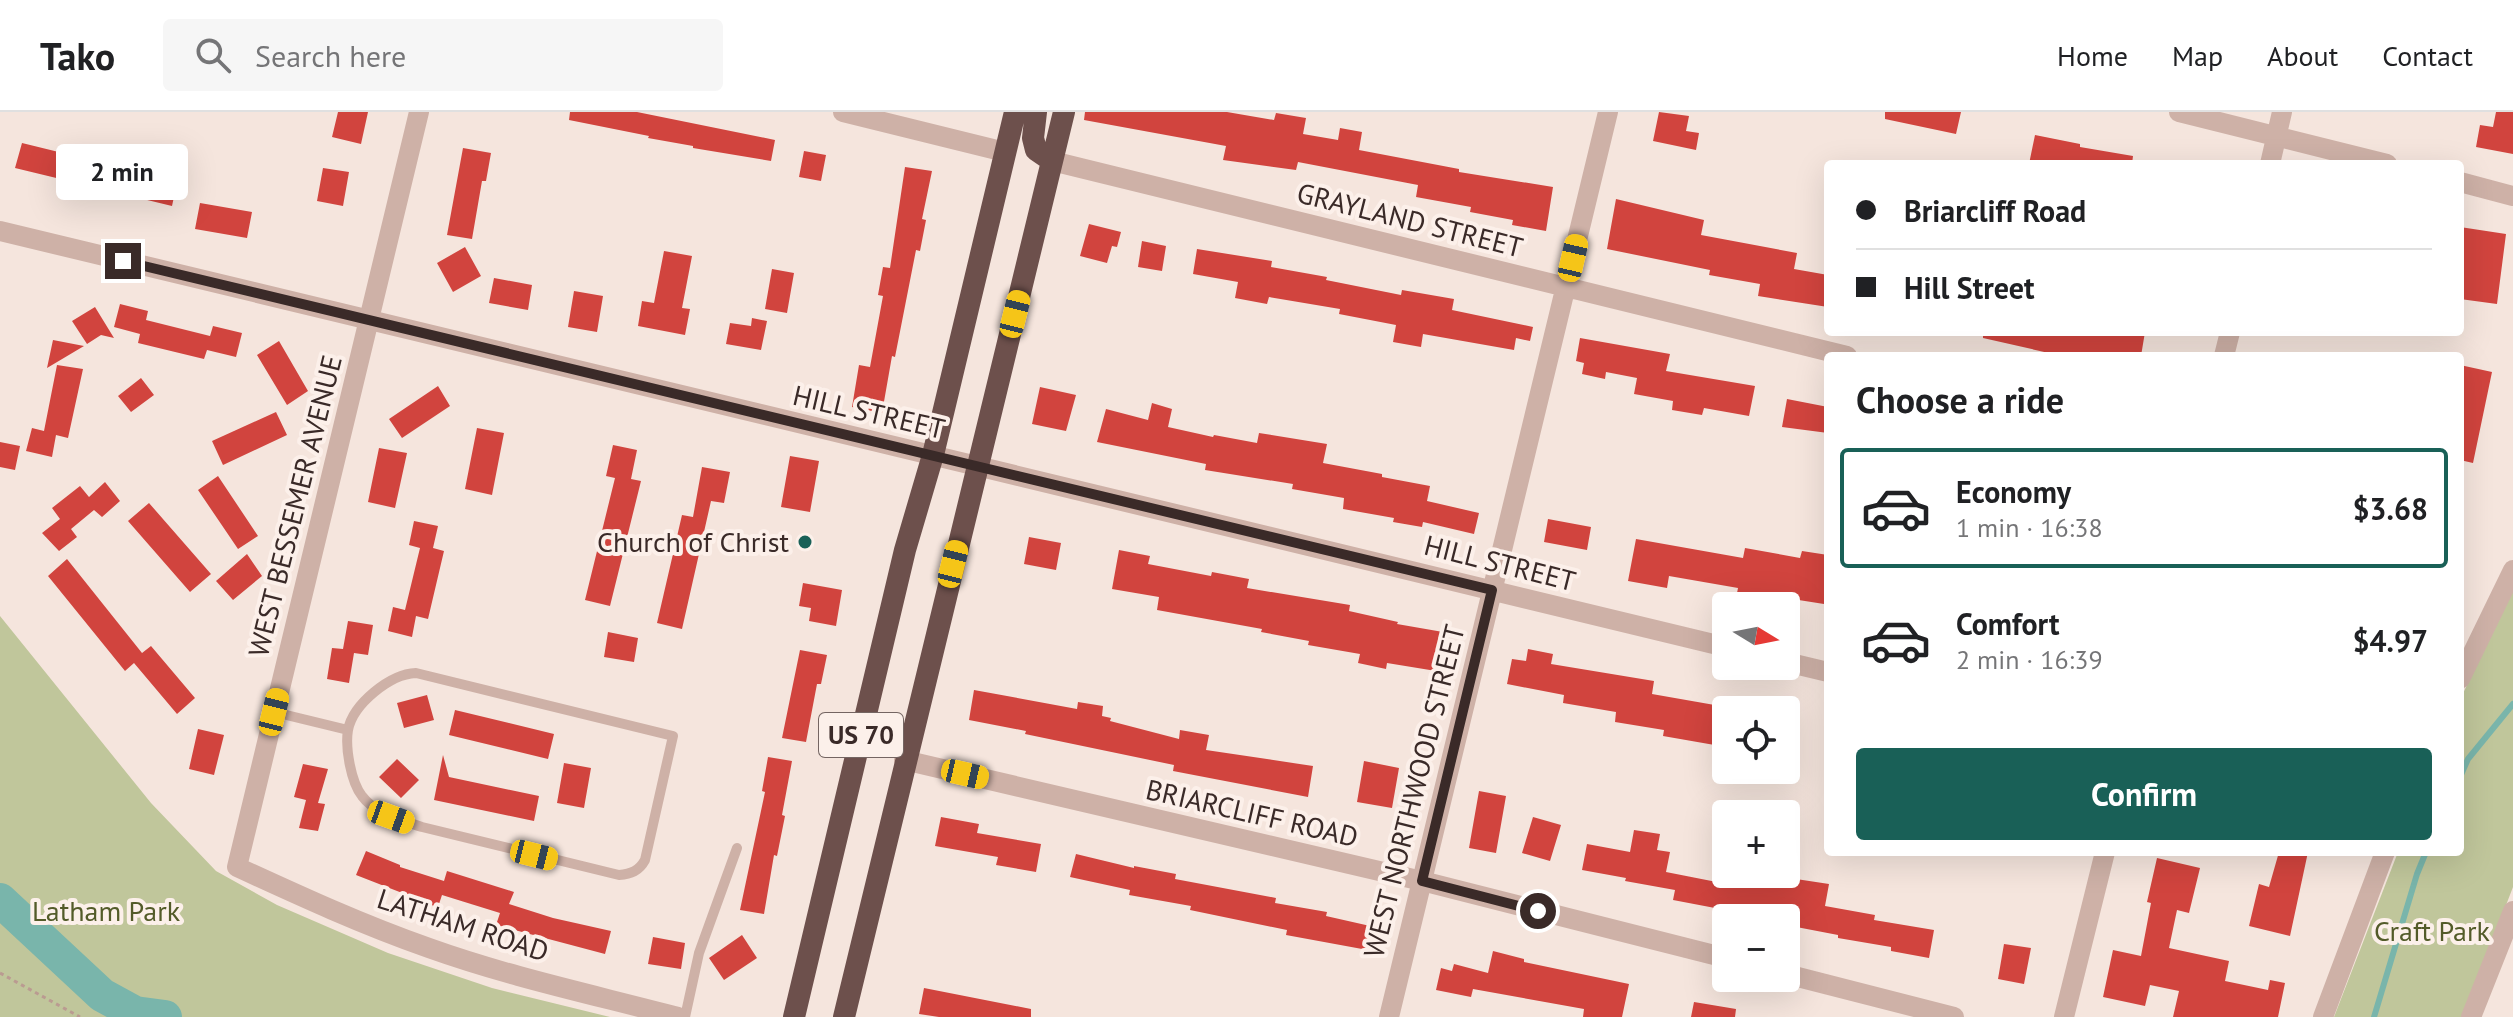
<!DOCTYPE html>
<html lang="en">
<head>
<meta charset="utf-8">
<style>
  body { margin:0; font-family:"PT Sans",sans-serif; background:#f6f6f6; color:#202124; height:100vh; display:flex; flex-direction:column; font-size:30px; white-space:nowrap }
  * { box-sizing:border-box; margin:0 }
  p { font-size:26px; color:#757577 }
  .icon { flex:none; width:44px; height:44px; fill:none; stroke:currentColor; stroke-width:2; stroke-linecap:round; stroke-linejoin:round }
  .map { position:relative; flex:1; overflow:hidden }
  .drawer { position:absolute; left:1824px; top:240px; width:640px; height:504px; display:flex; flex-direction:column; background:#fff; border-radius:8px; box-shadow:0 8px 32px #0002 }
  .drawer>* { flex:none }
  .guide { position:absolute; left:1824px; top:48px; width:640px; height:176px; border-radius:8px; box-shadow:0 8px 32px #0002; display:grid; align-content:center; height:176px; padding:0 32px; background:#fff }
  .needle { width:52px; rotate:100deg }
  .controls { position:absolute; left:1712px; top:480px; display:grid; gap:16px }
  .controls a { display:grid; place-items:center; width:88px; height:88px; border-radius:8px; background:#fff; box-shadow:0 8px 32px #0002; font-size:40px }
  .end { position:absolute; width:36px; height:36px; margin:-18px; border:10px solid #3a2a28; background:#fff; box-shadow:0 0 0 4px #fff }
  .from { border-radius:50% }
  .bubble { position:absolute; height:56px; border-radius:8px; background:#fff; box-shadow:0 8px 32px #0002; font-size:26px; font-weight:700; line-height:56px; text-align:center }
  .car { position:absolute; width:24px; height:48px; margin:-24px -12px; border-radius:10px; box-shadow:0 0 6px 2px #0007; background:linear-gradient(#f5c518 24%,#345 0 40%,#f5c518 0 76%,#345 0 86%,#f5c518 0) }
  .guide b { display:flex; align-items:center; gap:28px; height:76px; font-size:30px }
  .guide b+b { border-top:2px solid #e0e0e0 }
  .guide i { width:20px; height:20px; background:#202124 }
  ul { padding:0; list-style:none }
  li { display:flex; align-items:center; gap:24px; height:120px; margin:0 16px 12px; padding:0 16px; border:4px solid transparent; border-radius:8px }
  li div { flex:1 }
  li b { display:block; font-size:30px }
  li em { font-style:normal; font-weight:700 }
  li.selected { border-color:#196057 }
  li>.icon { width:72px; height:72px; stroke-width:1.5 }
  h2 { padding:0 32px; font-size:36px; line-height:96px }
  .action { display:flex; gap:16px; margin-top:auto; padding:16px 32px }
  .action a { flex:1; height:92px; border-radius:8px; background:#196057; color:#fff; font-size:32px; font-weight:700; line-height:92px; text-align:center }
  header { display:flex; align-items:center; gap:48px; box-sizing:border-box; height:112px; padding:0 40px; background:#fff; border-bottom:2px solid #e0e0e0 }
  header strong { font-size:38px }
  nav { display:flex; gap:44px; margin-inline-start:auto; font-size:28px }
  .search { width:560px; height:72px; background:#f6f6f6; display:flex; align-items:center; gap:20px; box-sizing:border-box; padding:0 28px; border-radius:8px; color:#757577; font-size:30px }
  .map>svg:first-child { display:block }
  .green { fill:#c0c69b }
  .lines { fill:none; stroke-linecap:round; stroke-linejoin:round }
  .stream { stroke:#79b5ab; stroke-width:6 }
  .river { stroke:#79b5ab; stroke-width:34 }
  .building { fill:#d1443e }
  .path { stroke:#ba9b91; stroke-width:3; stroke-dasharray:4 4; stroke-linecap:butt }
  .service { stroke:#ceb1a7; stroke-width:10 }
  .minor { stroke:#ceb1a7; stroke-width:20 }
  .tertiary { stroke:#ceb1a7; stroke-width:20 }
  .trunk { stroke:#6d504c; stroke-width:22 }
  .route { stroke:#3a2a28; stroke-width:10 }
  .poi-dot { fill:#196057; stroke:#fcf0ea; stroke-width:3 }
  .labels { text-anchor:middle; stroke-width:8; stroke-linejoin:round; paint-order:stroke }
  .shield { fill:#fcf0ea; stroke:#746562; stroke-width:2 }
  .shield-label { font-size:26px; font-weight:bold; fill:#3a2a28 }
  .street-label { font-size:28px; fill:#3a2a28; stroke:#fcf0ea }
  .poi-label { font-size:28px; fill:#3a2a28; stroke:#fcf0ea; text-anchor:end }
  .park-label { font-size:28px; fill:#535b29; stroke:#fcf0ea }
</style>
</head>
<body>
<header>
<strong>Tako</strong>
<div class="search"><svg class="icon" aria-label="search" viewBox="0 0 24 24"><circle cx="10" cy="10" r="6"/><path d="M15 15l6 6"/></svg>Search here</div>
<nav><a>Home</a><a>Map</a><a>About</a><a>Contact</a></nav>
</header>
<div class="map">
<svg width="2513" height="905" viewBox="0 0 2513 905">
  <rect width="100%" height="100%" fill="#f5e5dd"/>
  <path class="green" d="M2513,474V775L2463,905H2334L2398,740H2460V588Z
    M0,504L151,691L216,759L277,793L388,841L492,876L610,905H0Z"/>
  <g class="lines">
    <path class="stream" d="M2460,665L2468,647L2513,592
      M2374,905L2417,762L2426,740"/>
    <path class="river" d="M0,788L102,883L135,901L165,905"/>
  </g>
  <path class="building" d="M338,0H368L361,32L332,25Z
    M570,0H637L775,28L771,49L693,36V34L648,26L649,24L569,8Z
    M1085,0H1227L1274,8L1276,1L1306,6L1303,22L1338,28L1340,16L1362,20L1359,38L1459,57V60L1553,75L1546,119L1512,113L1513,108L1470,100L1471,95L1416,85L1418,73L1298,50L1296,58L1223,48L1226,34L1084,8Z
    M1659,0L1689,4L1686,19L1699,21L1696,38L1653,29Z
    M1885,0H1961L1956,22L1885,7Z
    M2496,0H2513V42L2476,35L2480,13L2493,15Z
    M2035,23L2080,32V35L2133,44L2132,52H2029Z
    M22,31L79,45L78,48L118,57L120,45L161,54L159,67L177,71L172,94L15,56Z
    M463,36L491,41L486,69H482L472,127L447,123Z
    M804,39L826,43L821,69L799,65Z
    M905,55L932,59L922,107L926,108L920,139L916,138L895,245L892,244L882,301L852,295L859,253L870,255L883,184L878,183L883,155L890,156Z
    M323,56L349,60L343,94L317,89Z
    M1616,87L1704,108L1701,123L1797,141L1794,157L1828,163V195L1758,184L1760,172L1709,163L1710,158L1607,137Z
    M200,91L252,100L247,126L195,117Z
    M1089,112L1121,120L1117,135L1112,134L1107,151L1080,144Z
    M2460,115L2506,122L2497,192L2460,187Z
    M1142,129L1166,134L1162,159L1138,155Z
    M465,135L481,164L453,180L437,151Z
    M1197,137L1272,149L1271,155L1327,165L1326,168L1401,183L1402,178L1454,187L1452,198L1533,215L1530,229L1516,226L1514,238L1423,222L1421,235L1393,230L1396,213L1339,202L1340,197L1269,185L1267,192L1235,186L1238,170L1193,162Z
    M664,139L692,144L682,196L690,197L685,223L638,214L642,189L654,191Z
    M772,157L794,161L787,201L765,197Z
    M494,166L532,173L528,198L489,191Z
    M574,179L603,184L597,220L568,215Z
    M120,192L148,199L146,208L210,224L213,214L242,221L236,245L207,238L204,247L138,231L140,222L114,215Z
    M95,195L114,226L101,223L87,232L72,209Z
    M752,206L767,209L761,238L726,232L730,211L751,214Z
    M1983,220H2145L2141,244H2062L1983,226Z
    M1580,226L1670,242L1666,259L1755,274L1749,304L1704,296L1702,303L1672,298L1673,289L1634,282L1637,266L1606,260L1605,267L1582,262L1584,251L1576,249Z
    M53,228L84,234L47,256Z
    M279,229L308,279L287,293L257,243Z
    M57,253L83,257L68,326L56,323L52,345L26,339L32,316L44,319Z
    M2460,253L2492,260L2473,351L2460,348Z
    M141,266L154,283L131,300L118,284Z
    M438,274L450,294L402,326L389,307Z
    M1040,275L1076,283L1066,319L1032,312Z
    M1787,287L1828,295V321L1782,315Z
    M1152,291L1172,297L1168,315L1213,325L1214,323L1257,331L1259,321L1327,332L1323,351L1382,362V365L1430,374L1427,389L1479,401L1474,422L1423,410L1422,415L1393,410L1394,406L1343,397L1344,386L1292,377L1293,372L1205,358L1206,352L1097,330L1106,297L1148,308Z
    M276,300L287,323L223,353L212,329Z
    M477,316L504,321L492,383L465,377Z
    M0,330L20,334L15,358L0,355Z
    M613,333L637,338L631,367L641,369L610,494L585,488L615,366L606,364Z
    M379,336L407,341L395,396L368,390Z
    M790,344L819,349L810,400L781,395Z
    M702,355L730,360L724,391L711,389L682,517L657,511L682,403L693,405Z
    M218,364L258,424L238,437L198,378Z
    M105,370L120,389L102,405L94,398L71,417L77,425L59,439L42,421L60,407L52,396L80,374L89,385Z
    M149,391L211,462L190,480L128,409Z
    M1548,407L1591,415L1587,438L1544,430Z
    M414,409L438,414L433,436L444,439L428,507L416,504L412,525L388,519L393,495L405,498L420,436L409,433Z
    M1029,425L1061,431L1056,458L1024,452Z
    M1636,427L1743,446L1745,436L1800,446L1802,439L1828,443V470L1824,492L1774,484L1773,487L1737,481L1738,476L1669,464L1667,476L1628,469Z
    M1119,438L1150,444L1148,452L1211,464L1212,460L1249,467L1247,476L1350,493L1349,499L1398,510L1397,512L1443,520L1436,559L1387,551L1386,557L1358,551L1360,542L1308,533L1309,529L1261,520L1262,517L1157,498L1159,485L1112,477Z
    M247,442L262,464L233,488L216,469Z
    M67,447L142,541L151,534L195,586L177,602L134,551L125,559L48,464Z
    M803,471L842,478L836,514L809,509L811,496L799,494Z
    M348,509L373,513L368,543L354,541L349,571L327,567L332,536L343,537Z
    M608,520L638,526L634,550L604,545Z
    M1528,537L1553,542L1551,552L1654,569L1652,582L1726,595V635L1663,624L1664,618L1615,610L1616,600L1563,591L1564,583L1507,572L1512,547L1526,549Z
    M800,538L827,543L821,572H817L806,630L782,626Z
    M974,578L1077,597L1078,590L1103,594L1102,604L1111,606L1110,609L1179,627L1180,618L1209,623L1206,638L1313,654L1308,685L1173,659L1174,653L1025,622L1026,619L969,608Z
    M427,583L434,608L404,616L397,591Z
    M455,598L554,622L548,647L449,623Z
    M198,617L224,623L214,663L189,657Z
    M443,643L449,665L539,684L534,709L434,688Z
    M768,645L792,649L782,703L785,704L777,744L774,743L764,802L740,798L765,680L762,679Z
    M397,647L419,668L401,686L379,665Z
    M1364,649L1399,656L1392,696L1357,690Z
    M564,651L591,656L584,696L557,691Z
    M303,652L328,657L318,691L325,692L318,719L299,716L306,688L294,685Z
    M1479,679L1506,684L1496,741L1469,736Z
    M941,705L979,712L977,721L1041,732L1036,760L996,753L998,745L935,734Z
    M1533,705L1561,713L1550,749L1522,741Z
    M1634,718L1660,722L1657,738L1670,740L1666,760L1742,775L1744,764L1762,768L1764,762L1829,772L1825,794L1875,803L1874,808L1934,818L1929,846L1891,839V835L1838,826V823L1786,813V806H1754L1736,802V800L1673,788L1675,778L1625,769L1626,766L1582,758L1587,732L1630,740Z
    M366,739L400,753V755L444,769L447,759L514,780L509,792L553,806L611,819L605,842L496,813L500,801L442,783L438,795L414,788L415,786L356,763Z
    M2279,740H2308L2290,824L2249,814L2259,772L2269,775Z
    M1076,742L1134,756V754L1176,762L1175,767L1276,786L1275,791L1327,800L1326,804L1379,816L1373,839L1286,823L1287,818L1190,798L1191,794L1129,783L1130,778L1070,765Z
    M2157,746L2200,756L2189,801L2177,798L2169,836L2229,849L2225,869L2268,878L2270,868L2285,871L2278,905H2173L2179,879L2150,873L2145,894L2103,885L2113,838L2141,844L2151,791L2147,790Z
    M742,823L757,846L724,868L709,846Z
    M653,825L685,831L681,857L648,852Z
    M2004,832L2031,836L2024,872L1998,867Z
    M1493,839L1524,847V850L1629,872L1622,905H1583L1584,897L1473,877L1471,885L1436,878L1441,856L1452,859L1454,852L1488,861Z
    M924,876L1031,897V905H939L919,902Z
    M1694,890L1736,897L1735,905H1691Z"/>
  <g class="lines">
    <path class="path" d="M0,861L80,905"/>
    <path class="service" d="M416,561L673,624L645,748C639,759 631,762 619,763L422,715C401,708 375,702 362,684C351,670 345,636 348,618C353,592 390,562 416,561Z
      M274,600L348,618
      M685,905L699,841L737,736"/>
    <path class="minor" d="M419,0L237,755C300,784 363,813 429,836C510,865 595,883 678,905
      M843,0L1005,40
      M2179,0L2387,52
      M1052,49L1847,244
      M2270,52L2282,0
      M2460,70L2513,84
      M2224,244L2230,220
      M977,354L1726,535
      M1786,550L1828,560
      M2460,567L2513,458
      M904,648L1422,769L1726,846
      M1786,862L1954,905
      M1389,905L1608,0
      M2064,905L2105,740
      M2323,905L2385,740
      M2471,905L2513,799"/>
    <path class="tertiary" d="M0,119L977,354"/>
    <path class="trunk" d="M1036,0L1033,26L1036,38L1052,49
      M794,905L905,438L933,343L1015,0
      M844,905L1064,0"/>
  </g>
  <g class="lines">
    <path class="route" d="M123,149L1492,478L1422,769L1538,799"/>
  </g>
  <circle class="poi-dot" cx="805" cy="430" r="8"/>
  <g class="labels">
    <rect class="shield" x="819" y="601" width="84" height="44" rx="6"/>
    <g class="shield-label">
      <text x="861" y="632">US 70</text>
    </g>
    <g class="street-label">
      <text transform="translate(1410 108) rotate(14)" y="10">GRAYLAND STREET</text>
      <text transform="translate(869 300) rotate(13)" y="10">HILL STREET</text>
      <text transform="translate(295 394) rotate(-76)" y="10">WEST BESSEMER AVENUE</text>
      <text transform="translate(1500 451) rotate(14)" y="10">HILL STREET</text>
      <text transform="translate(1414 679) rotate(-76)" y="10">WEST NORTHWOOD STREET</text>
      <text transform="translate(1252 701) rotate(13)" y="10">BRIARCLIFF ROAD</text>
      <text transform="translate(463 813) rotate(18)" y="10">LATHAM ROAD</text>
    </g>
    <g class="poi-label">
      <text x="789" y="440">Church of Christ</text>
    </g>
    <g class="park-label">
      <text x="106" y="809">Latham Park</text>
      <text x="2432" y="829">Craft Park</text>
    </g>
  </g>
</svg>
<div class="controls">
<a><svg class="needle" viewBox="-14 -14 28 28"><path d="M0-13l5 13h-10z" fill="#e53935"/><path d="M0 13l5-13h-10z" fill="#757577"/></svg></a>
<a><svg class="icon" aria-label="locate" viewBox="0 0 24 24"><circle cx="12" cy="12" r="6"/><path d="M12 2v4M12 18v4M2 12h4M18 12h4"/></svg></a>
<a>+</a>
<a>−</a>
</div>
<i class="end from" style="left:1538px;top:799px"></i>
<i class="end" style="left:123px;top:149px"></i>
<div class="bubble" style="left:56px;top:32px;width:132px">2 min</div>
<i class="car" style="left:1573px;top:146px;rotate:13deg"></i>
<i class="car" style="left:1015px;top:202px;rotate:14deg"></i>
<i class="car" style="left:953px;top:452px;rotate:14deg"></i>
<i class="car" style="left:274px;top:600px;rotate:14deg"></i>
<i class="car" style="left:965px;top:662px;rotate:103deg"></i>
<i class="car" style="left:391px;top:705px;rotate:110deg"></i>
<i class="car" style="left:534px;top:743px;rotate:104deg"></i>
<div class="guide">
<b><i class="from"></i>Briarcliff Road</b>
<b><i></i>Hill Street</b>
</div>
<section class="drawer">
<h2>Choose a ride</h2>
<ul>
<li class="selected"><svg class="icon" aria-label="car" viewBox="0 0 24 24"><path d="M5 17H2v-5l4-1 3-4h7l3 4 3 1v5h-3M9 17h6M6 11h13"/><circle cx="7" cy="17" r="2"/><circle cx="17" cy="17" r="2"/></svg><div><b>Economy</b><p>1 min · 16:38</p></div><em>$3.68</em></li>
<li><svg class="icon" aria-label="car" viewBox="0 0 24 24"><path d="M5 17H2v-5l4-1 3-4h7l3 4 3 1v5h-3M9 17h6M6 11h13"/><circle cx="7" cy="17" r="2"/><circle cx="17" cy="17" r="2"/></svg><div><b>Comfort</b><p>2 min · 16:39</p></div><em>$4.97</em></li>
</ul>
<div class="action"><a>Confirm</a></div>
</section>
</div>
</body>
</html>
